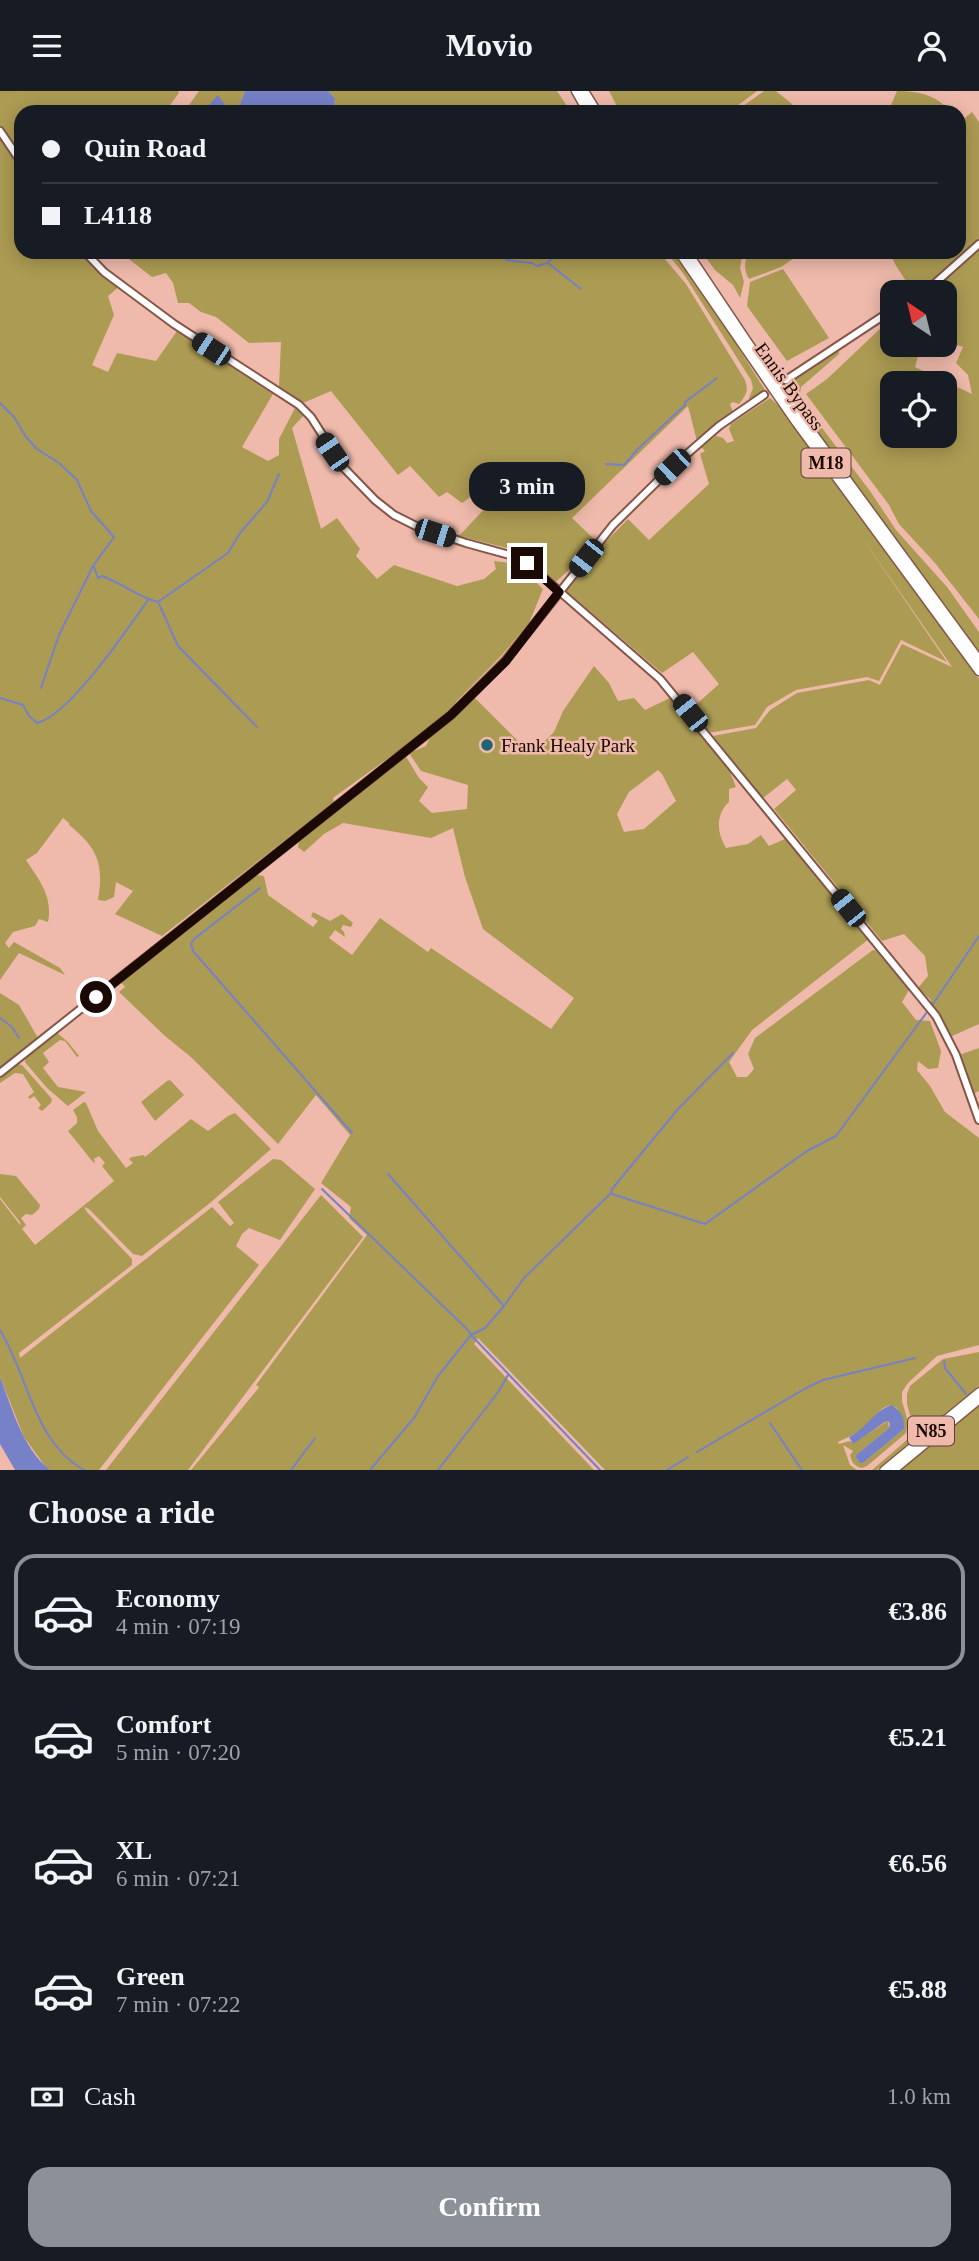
<!DOCTYPE html>
<html lang="en">
<head>
<meta charset="utf-8">
<style>
  body { margin:0; font-family:"Times New Roman",serif; background:#242831; color:#f1f3f6; height:100vh; display:flex; flex-direction:column; font-size:26px; white-space:nowrap }
  * { box-sizing:border-box; margin:0 }
  p { font-size:23px; color:#9ea1a6 }
  .icon { flex:none; width:38px; height:38px; fill:none; stroke:currentColor; stroke-width:2; stroke-linecap:round; stroke-linejoin:round }
  .map { position:relative; height:1379px; overflow:hidden }
  .panel { display:flex; flex-direction:column; background:#171b24; flex:1 }
  .panel>* { flex:none }
  .hud { position:absolute; left:14px; top:14px; width:952px; height:154px; border-radius:21px; box-shadow:0 4px 18px #0003; display:grid; align-content:center; height:154px; padding:0 28px; background:#171b24 }
  .needle { width:46px; rotate:325deg }
  .tools { position:absolute; left:880px; top:189px; display:grid; gap:14px }
  .tools a { display:grid; place-items:center; width:77px; height:77px; border-radius:14px; background:#171b24; box-shadow:0 4px 18px #0003; font-size:35px }
  .end { position:absolute; width:32px; height:32px; margin:-16px; border:9px solid #1a0905; background:#fff; box-shadow:0 0 0 4px #fff }
  .from { border-radius:50% }
  .bubble { position:absolute; height:49px; border-radius:21px; background:#171b24; box-shadow:0 4px 18px #0003; font-size:23px; font-weight:800; line-height:49px; text-align:center }
  .car { position:absolute; width:21px; height:42px; margin:-21px -10px; border-radius:9px; box-shadow:0 0 5px 2px #0007; background:linear-gradient(#222 24%,#8ab4d8 0 40%,#222 0 76%,#8ab4d8 0 86%,#222 0) }
  .hud b { display:flex; align-items:center; gap:24px; height:66px; font-size:26px }
  .hud b+b { border-top:2px solid #363941 }
  .hud i { width:18px; height:18px; background:#f1f3f6 }
  ul { padding:0; list-style:none }
  li { display:flex; align-items:center; gap:21px; height:116px; margin:0 14px 10px; padding:0 14px; border:4px solid transparent; border-radius:21px }
  li div { flex:1 }
  li b { display:block; font-size:26px }
  li em { font-style:normal; font-weight:800 }
  li.active { border-color:#8c9099 }
  li>.icon { width:63px; height:63px; stroke-width:1.5 }
  h2 { padding:0 28px; font-size:32px; line-height:84px }
  .pay { display:flex; align-items:center; gap:18px; height:77px; padding:0 28px; font-size:26px }
  .pay p { margin-inline-start:auto }
  .action { display:flex; gap:14px; margin-top:auto; padding:14px 28px }
  .action a { flex:1; height:80px; border-radius:21px; background:#8c9099; color:#fff; font-size:28px; font-weight:800; line-height:80px; text-align:center }
  header { display:flex; justify-content:space-between; align-items:center; height:91px; padding:0 28px; background:#171b24; font-size:32px; font-weight:800 }
  .map>svg:first-child { display:block }
  .green { fill:#ac9b53; fill-rule:evenodd }
  .water { fill:#7781c7 }
  .lines { fill:none; stroke-linecap:round; stroke-linejoin:round }
  .stream { stroke:#7781c7; stroke-width:2 }
  .secondary-tunnel { stroke:#cf9f92; stroke-width:6; stroke-dasharray:6 3; stroke-linecap:butt }
  .secondary-casing { stroke:#845649; stroke-width:10 }
  .primary-casing { stroke:#845649; stroke-width:10 }
  .highway-casing { stroke:#845649; stroke-width:11 }
  .secondary { stroke:#fff; stroke-width:6 }
  .primary { stroke:#fff; stroke-width:7 }
  .highway { stroke:#fff; stroke-width:8 }
  .route { stroke:#1a0905; stroke-width:9 }
  .poi-dot { fill:#1e6474; stroke:#efbaab; stroke-width:2.5 }
  .labels { text-anchor:middle; stroke-width:5; stroke-linejoin:round; paint-order:stroke }
  .shield { fill:#efbaab; stroke:#5a3e37; stroke-width:2 }
  .shield-label { font-size:18px; font-weight:bold; fill:#1a0905 }
  .street-label { font-size:19px; fill:#1a0905; stroke:#efbaab }
  .poi-label { font-size:19px; fill:#1a0905; stroke:#efbaab; text-anchor:start }
</style>
</head>
<body>
<header><svg class="icon" aria-label="menu" viewBox="0 0 24 24"><path d="M4 6h16M4 12h16M4 18h16"/></svg>Movio<svg class="icon" aria-label="person" viewBox="0 0 24 24"><circle cx="12" cy="8" r="4"/><path d="M4 21q1-7 8-7t8 7"/></svg></header>
<div class="map">
<svg width="979" height="1379" viewBox="0 0 979 1379">
  <rect width="100%" height="100%" fill="#efbaab"/>
  <path class="green" d="M0,0H178L179,2L170,14L173,21H21V161H82L85,168L120,195L108,205L114,224L92,274L108,281L117,262L156,270L177,240L273,303L242,356L268,370L279,364V348L295,317L304,324L292,337L321,438L337,427L360,458L356,465L377,488L394,474L457,495L484,488L496,478L494,470L517,473L543,498L529,532L502,564L456,611L455,615L412,650L333,707L334,711L162,845L115,823L133,800L116,791L114,806L105,810L98,809C104,773 98,757 69,734V732L63,727L37,762L26,769C39,789 53,805 48,831L39,828L35,835L13,841L5,852L9,857L14,851L60,877L65,884L19,862L0,889Z
    M199,0H245L238,18L229,20L208,15V21H193L189,14Z
    M328,0H557L571,21H333L335,7Z
    M609,0H757L729,21H710L709,15L705,16L707,21H620Z
    M764,0H776L792,13L796,21H735Z
    M897,0C920,0 936,4 951,21H888Z
    M972,21L979,31V148L929,192L913,201L895,173L890,161H959V32Z
    M979,155V528L935,472L899,433L889,414L806,303L827,288L883,235L881,230L892,222V254H921L915,276L972,303L968,284L956,272L963,256L945,250V201H926ZM892,292H945V345H892Z
    M120,161H659L686,193L745,289C749,300 746,304 739,313L733,311L730,313L733,321L697,350L688,315L572,427L596,450L576,473L552,494L529,469L515,459L459,445L489,413L476,402L462,412L447,401L439,406L410,375L398,384L331,300L303,312L279,296L281,251L249,252L216,226L201,221L189,212H178L173,192L166,182L152,186Z
    M666,161H678L765,299L750,310L749,307L753,297L751,289L683,182Z
    M702,161H743L740,177L744,191L740,207L733,194L715,179Z
    M748,161H803L781,176L749,188C743,178 745,171 748,161Z
    M783,178L829,247L787,270L747,215L750,191Z
    M839,258V263L801,296L800,303L803,312L870,400L896,439L947,496L979,541V561L784,295Z
    M770,307L779,315L979,588V933L950,946L930,912L931,909L918,897L928,885L925,865L904,843L882,850L774,718L796,699L787,688L763,707L713,645L756,637L770,619L797,602L869,589L880,594L902,553L952,576L859,442L947,571L901,549L879,590L867,586L796,599L767,616L755,634L708,642L690,619L719,593L693,561L662,582L565,499L590,467L628,428L649,449L709,393L700,363L705,360L701,356L716,345L723,347L727,352L734,350L729,338L731,333Z
    M594,575L609,592L618,610L634,607L645,619L672,606L728,676L736,696L729,698V711C715,724 717,742 726,757L748,753L761,744L769,755L787,747L869,848L752,939L729,971L737,986H747L754,978L748,963L755,947L873,859L880,860L909,899L902,911L916,929L930,930L941,960L938,977L928,978L918,970L917,979L930,995L945,1021L979,1047V1254L937,1265L908,1292L902,1301V1310L908,1331L906,1342L867,1375L862,1377C854,1375 852,1372 850,1364L853,1360L843,1354L850,1374L857,1379H605L478,1247L474,1253L594,1379H191L257,1299L259,1296L256,1294L367,1144L349,1127L351,1116L321,1092L350,1044L316,1004L278,1053L192,967L165,945L119,901L125,896L120,890L257,784L264,785L268,804L313,836L318,830L311,825L313,821L330,830L342,823L353,832L351,836L343,834L341,838L344,841L345,846L335,839L329,847L352,864L380,827L428,861L431,857L551,938L574,907L483,838L465,786L453,737L431,747L343,732L324,743L304,761L298,756L299,748L405,664L419,687L428,696L419,710L432,722L467,718L468,694L421,680L409,662L426,655L432,642L474,606L531,663L554,641L563,620ZM658,679L662,683L676,710L644,738L624,741L617,723L629,701ZM890,1314L897,1317L904,1338L863,1372H860L855,1365L889,1337L888,1330L853,1352L850,1350L839,1353L838,1351L859,1341L883,1317Z
    M0,902L19,914L38,947L0,978Z
    M56,941L68,951L79,965L77,966L65,950L60,949L43,962L49,971L43,977L58,996L86,1001L68,1015L47,997L25,971L26,964Z
    M979,957V1000L973,1003L959,964Z
    M16,973L22,974L52,1008L51,1012L42,1020L38,1017L41,1014L34,1005L30,1008L28,1006L34,1001L23,983L15,982L0,992V985Z
    M170,989L184,1004L155,1030L141,1011L167,990Z
    M84,1011L86,1012L98,1040L126,1077L133,1072L129,1068L132,1066L144,1064L145,1066L191,1028L208,1040L228,1025L235,1022L271,1058L210,1112L142,1165L133,1163L89,1118L84,1116L87,1121L132,1168V1174L19,1262L20,1267L212,1116L230,1135L234,1132L218,1111L273,1068L281,1069L315,1098L280,1149L249,1137L242,1143L236,1155L259,1174L99,1379H50L45,1375L24,1346L0,1286V1108L21,1135L20,1131L0,1106V1083L16,1085L40,1114L39,1118L32,1124L26,1123L21,1127L26,1134L22,1138L35,1154L114,1090L102,1075L105,1072L99,1065L94,1068L95,1072L93,1071L68,1040L77,1032V1026L73,1019Z
    M321,1104L363,1146L188,1379H106Z
    M979,1261V1295L877,1379H872L915,1342L907,1313V1303L910,1295L943,1268Z
    M979,1314V1379H900Z"/>
  <path class="water" d="M245,0H328L335,7L333,21H208V15L218,4L229,20L238,18Z
    M0,1286C12,1317 23,1358 50,1379H15L0,1353Z
    M891,1314C901,1319 905,1327 904,1338L863,1372H860L855,1365L889,1337L890,1333L888,1330L885,1331L853,1353L849,1346C866,1338 873,1321 891,1314Z"/>
  <g class="lines">
    <path class="stream" d="M586,161L591,163L656,165
      M506,169L532,172L537,175L547,172L560,161
      M548,172L581,198
      M0,312L14,326L26,346L37,358L59,372L77,389L91,420L114,446L93,475L59,544L41,597
      M606,373L624,374L638,358L685,314V311L717,287
      M94,476L98,487L102,485C122,492 138,506 158,511L228,462L240,442L267,411L279,383
      M159,513L178,555L257,636
      M0,607L23,614L29,625L37,632C69,625 128,537 148,509
      M260,797L194,848L191,853L193,860L352,1042
      M933,913L979,845
      M0,927L12,936L19,947
      M388,1083L503,1214
      M322,1098L469,1240L471,1244L600,1379
      M612,1103L705,1133L807,1060L836,1045L927,921
      M0,1239C29,1286 33,1350 84,1379
      M944,1270L945,1277L966,1303
      M770,1332L802,1379
      M697,1361L806,1297L823,1289L915,1267
      M291,1379L315,1347
      M370,1379L414,1327L438,1285L471,1244L485,1237L504,1215L524,1187L611,1102L612,1098L678,1018L733,962
      M438,1379L499,1300L508,1284
      M667,1379L688,1366"/>
    <path class="secondary-tunnel" d="M764,304L786,289"/>
    <defs>
      <path id="secondary" d="M0,40L21,71
        M85,161L104,181L174,233L299,314L311,326L343,376L375,409L394,424L416,435L466,452L513,465L527,472L660,588L936,925L956,964L979,1029
        M922,201L932,195L979,153
        M786,289L892,219
        M0,982L451,624L505,570L613,434L672,376L719,335L764,304"/>
      <path id="primary" d="M884,1379L979,1301
        M894,1379L979,1309"/>
      <path id="highway" d="M576,0L588,21
        M584,0L597,21
        M679,161L796,331L979,580
        M687,161L762,273L979,569"/>
    </defs>
    <use href="#secondary" class="secondary-casing"/>
    <use href="#primary" class="primary-casing"/>
    <use href="#highway" class="highway-casing"/>
    <use href="#secondary" class="secondary"/>
    <use href="#primary" class="primary"/>
    <use href="#highway" class="highway"/>
  </g>
  <g class="lines">
    <path class="route" d="M96,906L451,624L506,570L559,501L527,472"/>
  </g>
  <circle class="poi-dot" cx="487" cy="654" r="7"/>
  <g class="labels">
    <g class="shield">
      <rect x="801.5" y="357.5" width="49" height="29" rx="5"/>
      <rect x="908" y="1325.5" width="46" height="29" rx="5"/>
    </g>
    <g class="shield-label">
      <text x="826" y="378">M18</text>
      <text x="931" y="1346">N85</text>
    </g>
    <g class="street-label">
      <text transform="translate(790 295) rotate(54)" y="7">Ennis Bypass</text>
    </g>
    <g class="poi-label">
      <text x="501" y="661">Frank Healy Park</text>
    </g>
  </g>
</svg>
<div class="tools">
<a><svg class="needle" viewBox="-14 -14 28 28"><path d="M0-13l5 13h-10z" fill="#e53935"/><path d="M0 13l5-13h-10z" fill="#9ea1a6"/></svg></a>
<a><svg class="icon" aria-label="locate" viewBox="0 0 24 24"><circle cx="12" cy="12" r="6"/><path d="M12 2v4M12 18v4M2 12h4M18 12h4"/></svg></a>
</div>
<i class="end from" style="left:96px;top:906px"></i>
<i class="end" style="left:527px;top:472px"></i>
<div class="bubble" style="left:469px;top:371px;width:116px">3 min</div>
<i class="car" style="left:211px;top:258px;rotate:303deg"></i>
<i class="car" style="left:332px;top:361px;rotate:326deg"></i>
<i class="car" style="left:672px;top:376px;rotate:226deg"></i>
<i class="car" style="left:435px;top:442px;rotate:108deg"></i>
<i class="car" style="left:586px;top:467px;rotate:218deg"></i>
<i class="car" style="left:690px;top:622px;rotate:321deg"></i>
<i class="car" style="left:848px;top:817px;rotate:321deg"></i>
<div class="hud">
<b><i class="from"></i>Quin Road</b>
<b><i></i>L4118</b>
</div>
</div>
<section class="panel">
<h2>Choose a ride</h2>
<ul>
<li class="active"><svg class="icon" aria-label="car" viewBox="0 0 24 24"><path d="M5 17H2v-5l4-1 3-4h7l3 4 3 1v5h-3M9 17h6M6 11h13"/><circle cx="7" cy="17" r="2"/><circle cx="17" cy="17" r="2"/></svg><div><b>Economy</b><p>4 min · 07:19</p></div><em>€3.86</em></li>
<li><svg class="icon" aria-label="car" viewBox="0 0 24 24"><path d="M5 17H2v-5l4-1 3-4h7l3 4 3 1v5h-3M9 17h6M6 11h13"/><circle cx="7" cy="17" r="2"/><circle cx="17" cy="17" r="2"/></svg><div><b>Comfort</b><p>5 min · 07:20</p></div><em>€5.21</em></li>
<li><svg class="icon" aria-label="car" viewBox="0 0 24 24"><path d="M5 17H2v-5l4-1 3-4h7l3 4 3 1v5h-3M9 17h6M6 11h13"/><circle cx="7" cy="17" r="2"/><circle cx="17" cy="17" r="2"/></svg><div><b>XL</b><p>6 min · 07:21</p></div><em>€6.56</em></li>
<li><svg class="icon" aria-label="car" viewBox="0 0 24 24"><path d="M5 17H2v-5l4-1 3-4h7l3 4 3 1v5h-3M9 17h6M6 11h13"/><circle cx="7" cy="17" r="2"/><circle cx="17" cy="17" r="2"/></svg><div><b>Green</b><p>7 min · 07:22</p></div><em>€5.88</em></li>
</ul>
<div class="pay"><svg class="icon" aria-label="cash" viewBox="0 0 24 24"><path d="M3 7h18v10H3z"/><circle cx="12" cy="12" r="2"/></svg>Cash<p>1.0 km</p></div>
<div class="action"><a>Confirm</a></div>
</section>
</body>
</html>
